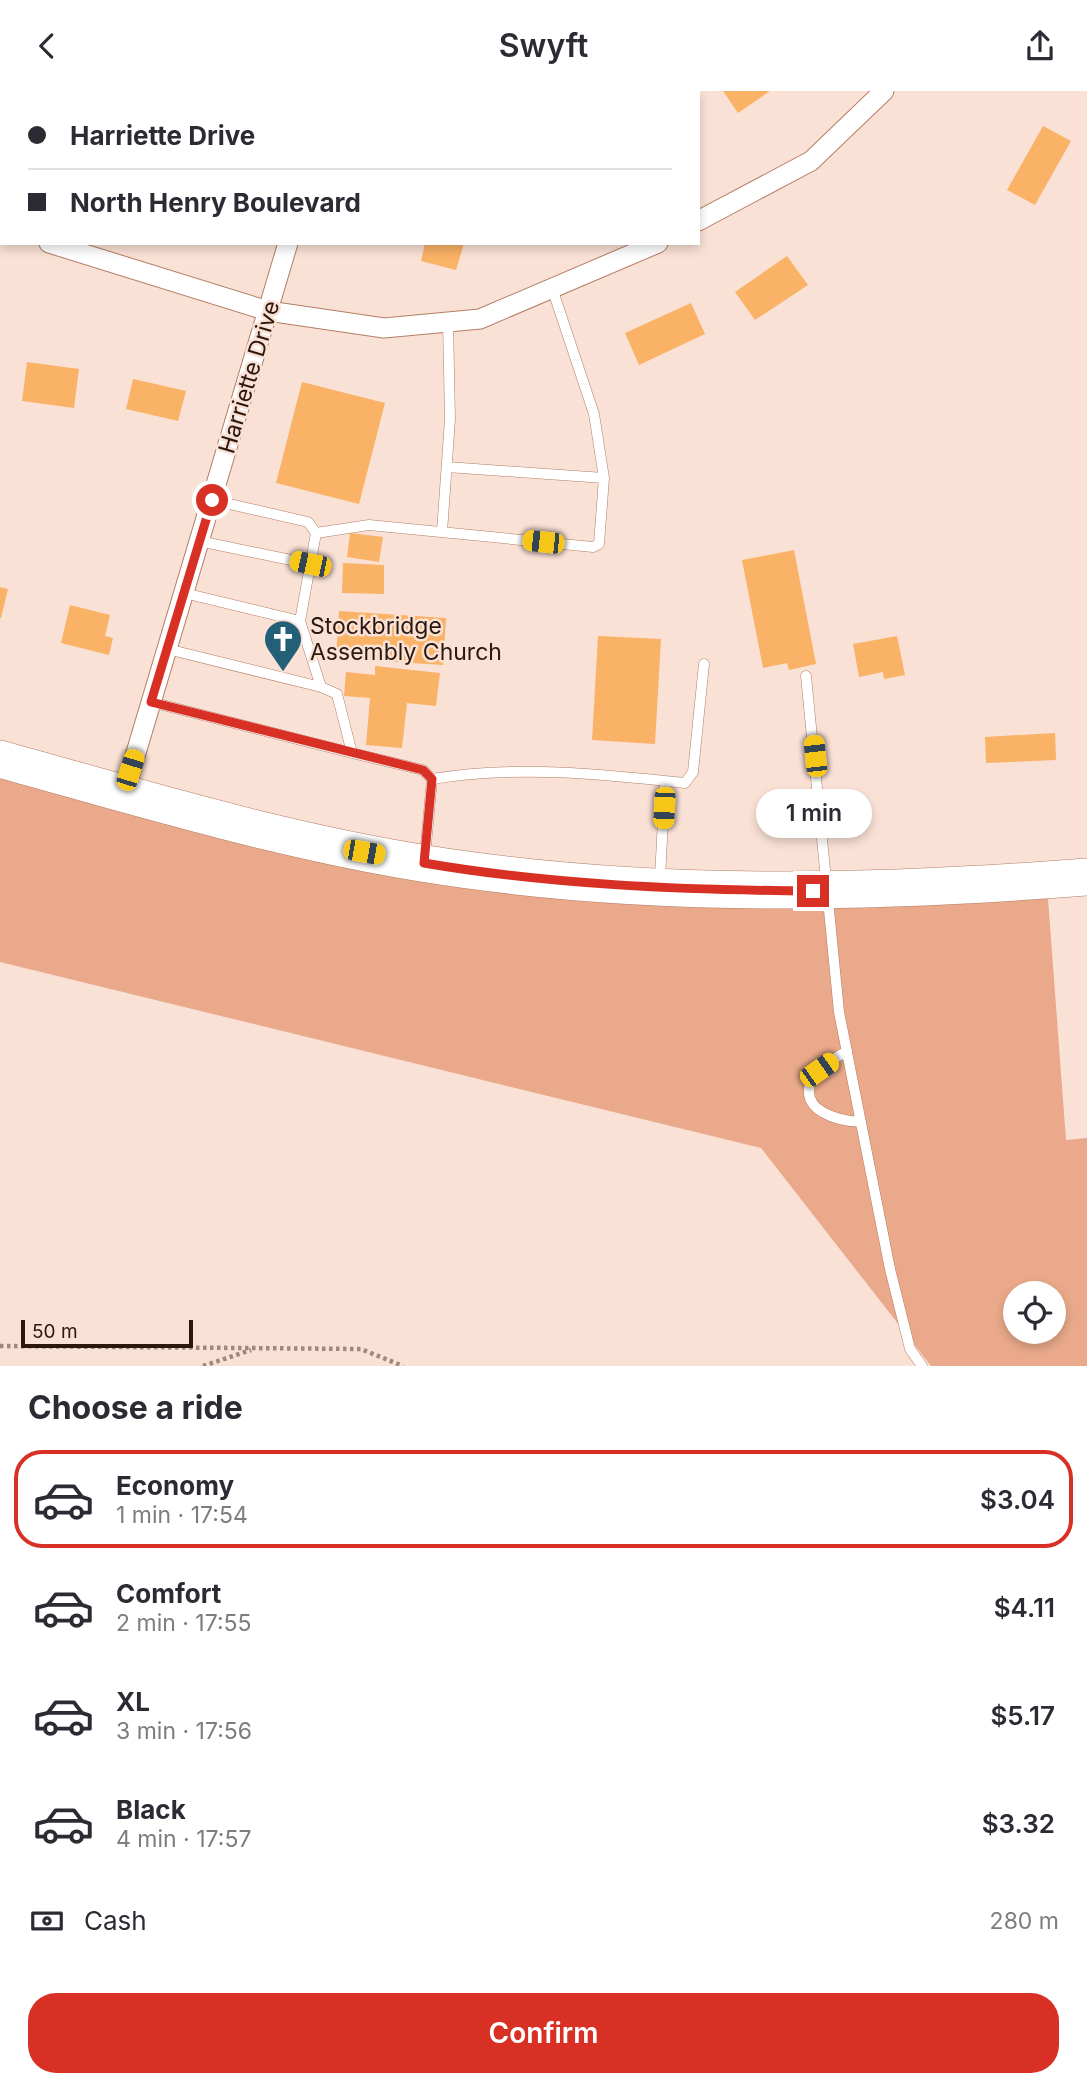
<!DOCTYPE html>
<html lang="en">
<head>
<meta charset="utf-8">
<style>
  body { margin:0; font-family:Inter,sans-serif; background:#f2f2f3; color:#2b2b33; height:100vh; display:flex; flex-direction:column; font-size:26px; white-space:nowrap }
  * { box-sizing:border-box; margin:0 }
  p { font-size:23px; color:#7c7c81 }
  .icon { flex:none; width:38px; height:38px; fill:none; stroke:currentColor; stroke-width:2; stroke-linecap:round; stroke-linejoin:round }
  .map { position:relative; height:1275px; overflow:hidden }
  .drawer { display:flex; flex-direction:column; background:#fff; flex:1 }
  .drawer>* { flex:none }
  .top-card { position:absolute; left:0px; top:0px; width:700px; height:154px; box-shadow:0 4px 10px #0003; display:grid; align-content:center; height:154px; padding:0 28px; background:#fff }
  .buttons { position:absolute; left:1003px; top:1190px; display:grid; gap:14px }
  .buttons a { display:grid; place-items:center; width:63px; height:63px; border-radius:50%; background:#fff; box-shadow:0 4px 10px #0003; font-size:35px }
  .scale { position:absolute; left:21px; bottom:18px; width:172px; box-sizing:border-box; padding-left:7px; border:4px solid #2c170c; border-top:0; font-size:19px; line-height:24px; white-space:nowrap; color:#2c170c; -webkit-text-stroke:5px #fae1d6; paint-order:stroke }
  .end { position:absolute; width:32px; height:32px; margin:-16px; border:9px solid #d93025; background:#fff; box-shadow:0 0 0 4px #fff }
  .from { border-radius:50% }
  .bubble { position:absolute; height:49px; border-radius:24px; background:#fff; box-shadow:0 4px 10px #0003; font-size:23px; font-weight:600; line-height:49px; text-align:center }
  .car { position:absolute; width:21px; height:42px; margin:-21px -10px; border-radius:9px; box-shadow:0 0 5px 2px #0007; background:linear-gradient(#f5c518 24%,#345 0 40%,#f5c518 0 76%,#345 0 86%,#f5c518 0) }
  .top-card b { display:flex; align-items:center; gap:24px; height:66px; font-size:26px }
  .top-card b+b { border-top:2px solid #e1e1e2 }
  .top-card i { width:18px; height:18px; background:#2b2b33 }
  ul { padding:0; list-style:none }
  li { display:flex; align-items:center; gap:21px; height:98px; margin:0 14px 10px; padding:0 14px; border:4px solid transparent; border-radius:28px }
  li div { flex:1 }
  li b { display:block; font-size:26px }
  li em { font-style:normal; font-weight:600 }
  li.selected { border-color:#d93025 }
  li>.icon { width:63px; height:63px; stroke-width:1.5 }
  h2 { padding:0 28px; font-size:32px; line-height:84px }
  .pay { display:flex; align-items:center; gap:18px; height:77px; padding:0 28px; font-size:26px }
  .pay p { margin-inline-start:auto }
  .primary-button { display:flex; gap:14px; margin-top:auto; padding:14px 28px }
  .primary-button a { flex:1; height:80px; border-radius:28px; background:#d93025; color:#fff; font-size:28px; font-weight:600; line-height:80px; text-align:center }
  header { display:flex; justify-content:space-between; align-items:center; height:91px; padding:0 28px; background:#fff; font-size:32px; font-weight:600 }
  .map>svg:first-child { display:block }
  .green { fill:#e9a98a; fill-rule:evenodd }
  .building { fill:#f9b266 }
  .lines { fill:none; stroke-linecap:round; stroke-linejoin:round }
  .lane-casing { stroke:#b47d63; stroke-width:11 }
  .street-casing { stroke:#b47d63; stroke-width:21 }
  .highway-casing { stroke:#b47d63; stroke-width:38 }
  .path { stroke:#9e877c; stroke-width:4.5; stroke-dasharray:3.5 3.5; stroke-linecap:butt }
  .lane { stroke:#fff; stroke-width:10 }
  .street { stroke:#fff; stroke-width:19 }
  .highway { stroke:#fff; stroke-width:37 }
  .route { stroke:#d93025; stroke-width:9 }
  .labels { text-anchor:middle; stroke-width:5; stroke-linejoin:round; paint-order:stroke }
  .street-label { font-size:23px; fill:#2c170c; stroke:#fae1d6 }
  .poi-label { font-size:23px; fill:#2c170c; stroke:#fae1d6; text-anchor:start }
</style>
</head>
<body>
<header><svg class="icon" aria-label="back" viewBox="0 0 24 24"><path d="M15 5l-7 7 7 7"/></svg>Swyft<svg class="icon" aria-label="share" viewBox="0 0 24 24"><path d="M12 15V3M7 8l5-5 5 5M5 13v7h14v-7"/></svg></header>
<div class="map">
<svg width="1087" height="1275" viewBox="0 0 1087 1275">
  <rect width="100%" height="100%" fill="#fae1d6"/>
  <path class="green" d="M0,682L604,799L1046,781L1066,1049L1087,1047V1275H931L761,1057L0,871ZM1015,1202H1054V1241H1015Z"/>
  <path class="building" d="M723,0H770L738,22Z
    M1043,35L1071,50L1035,114L1007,99Z
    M425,152H464L456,179L421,170Z
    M787,165L808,194L755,229L735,201Z
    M691,212L705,243L639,274L625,242Z
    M27,271L79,278L74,317L22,310Z
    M133,288L186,300L178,330L126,318Z
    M302,291L385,312L359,413L276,392Z
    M350,442L383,446L379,471L347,466Z
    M794,459L816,573L789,579L787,572L763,577L742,469Z
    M343,472L384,474V503L342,502Z
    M0,496L8,498L1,527H0Z
    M70,514L110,524L105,545L113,547L109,564L61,552Z
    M339,520L446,527L443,574L336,567Z
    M598,545L661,548L655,653L592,649Z
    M897,545L905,584L884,588L883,581L859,586L853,553Z
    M375,575L440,582L436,615L407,612L402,657L366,654L370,607L344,605L346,581L375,584Z
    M1055,642L1056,669L986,672L985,646Z"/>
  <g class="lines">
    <defs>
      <path id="lane" d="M552,197L594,323L604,387
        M212,409L308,431L316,442L300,530L321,596
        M442,441L450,328L448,231
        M316,442L369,434L593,456L599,453L604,387L447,376
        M199,450L310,473
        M184,502L300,530
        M806,585L839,921L890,1178L910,1258L922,1275
        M151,611L352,662L337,603L321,596L167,558
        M352,662L423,679L432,688L425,765
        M432,688C517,674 601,683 685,692L693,681L704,573
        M660,787L665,690
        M847,960C836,967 817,976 812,988C797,1020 839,1030 861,1031"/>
      <path id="street" d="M332,2L333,0
        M698,130L811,70L884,0
        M0,137L2,138
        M49,152L268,220L384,237L480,228L658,152
        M124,702L288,152"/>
      <path id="highway" d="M0,668C155,711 308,758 468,779C674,807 880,802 1087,786"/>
    </defs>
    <use href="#lane" class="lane-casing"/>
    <use href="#street" class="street-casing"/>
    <use href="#highway" class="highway-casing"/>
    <path class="path" d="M0,1255L361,1258L403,1275
      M203,1275L251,1259"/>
    <use href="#lane" class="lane"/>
    <use href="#street" class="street"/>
    <use href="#highway" class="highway"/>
  </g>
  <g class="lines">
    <path class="route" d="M212,409L151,611L423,679L432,688L424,772C552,794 683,799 813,800"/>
  </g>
  <defs>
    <symbol id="church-pin" viewBox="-11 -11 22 30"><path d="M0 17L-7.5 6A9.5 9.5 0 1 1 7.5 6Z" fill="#236077" stroke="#fae1d6"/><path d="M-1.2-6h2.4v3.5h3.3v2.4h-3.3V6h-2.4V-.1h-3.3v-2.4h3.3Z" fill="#fff"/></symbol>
  </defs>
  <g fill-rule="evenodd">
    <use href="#church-pin" x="261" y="526" width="44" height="60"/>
  </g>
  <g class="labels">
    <g class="street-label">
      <text transform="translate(249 286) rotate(-73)" y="8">Harriette Drive</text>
    </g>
    <g class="poi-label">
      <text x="310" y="543">Stockbridge<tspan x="310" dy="26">Assembly Church</tspan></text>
    </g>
  </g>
</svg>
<div class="buttons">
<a><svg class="icon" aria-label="locate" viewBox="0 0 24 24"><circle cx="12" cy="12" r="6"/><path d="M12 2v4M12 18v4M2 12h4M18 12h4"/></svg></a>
</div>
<div class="scale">50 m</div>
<i class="end from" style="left:212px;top:409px"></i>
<i class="end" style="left:813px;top:800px"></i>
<div class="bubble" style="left:756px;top:698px;width:116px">1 min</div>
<i class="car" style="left:543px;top:451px;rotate:276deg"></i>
<i class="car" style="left:310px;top:473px;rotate:282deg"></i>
<i class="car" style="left:815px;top:665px;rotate:354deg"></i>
<i class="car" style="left:130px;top:679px;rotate:17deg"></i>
<i class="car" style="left:664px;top:717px;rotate:183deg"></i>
<i class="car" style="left:364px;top:761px;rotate:100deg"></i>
<i class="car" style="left:819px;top:979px;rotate:55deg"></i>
<div class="top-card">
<b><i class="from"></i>Harriette Drive</b>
<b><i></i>North Henry Boulevard</b>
</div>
</div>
<section class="drawer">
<h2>Choose a ride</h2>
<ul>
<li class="selected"><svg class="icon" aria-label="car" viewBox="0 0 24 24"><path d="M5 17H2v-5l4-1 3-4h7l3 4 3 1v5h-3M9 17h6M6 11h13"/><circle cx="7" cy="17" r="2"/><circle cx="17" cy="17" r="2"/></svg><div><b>Economy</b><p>1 min · 17:54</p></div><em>$3.04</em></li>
<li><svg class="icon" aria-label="car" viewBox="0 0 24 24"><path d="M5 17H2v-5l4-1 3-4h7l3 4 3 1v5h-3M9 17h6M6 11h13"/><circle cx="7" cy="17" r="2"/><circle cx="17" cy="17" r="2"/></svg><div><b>Comfort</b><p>2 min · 17:55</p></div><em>$4.11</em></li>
<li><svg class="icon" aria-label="car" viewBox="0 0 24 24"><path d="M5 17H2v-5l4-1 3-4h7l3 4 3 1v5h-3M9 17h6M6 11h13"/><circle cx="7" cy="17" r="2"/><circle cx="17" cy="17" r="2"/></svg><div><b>XL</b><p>3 min · 17:56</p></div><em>$5.17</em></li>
<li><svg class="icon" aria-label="car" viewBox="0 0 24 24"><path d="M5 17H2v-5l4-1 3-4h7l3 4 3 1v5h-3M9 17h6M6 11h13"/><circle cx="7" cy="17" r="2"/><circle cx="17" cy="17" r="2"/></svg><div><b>Black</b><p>4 min · 17:57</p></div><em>$3.32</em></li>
</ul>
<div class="pay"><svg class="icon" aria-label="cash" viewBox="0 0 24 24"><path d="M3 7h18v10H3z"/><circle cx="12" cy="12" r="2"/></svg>Cash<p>280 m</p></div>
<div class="primary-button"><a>Confirm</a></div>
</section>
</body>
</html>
